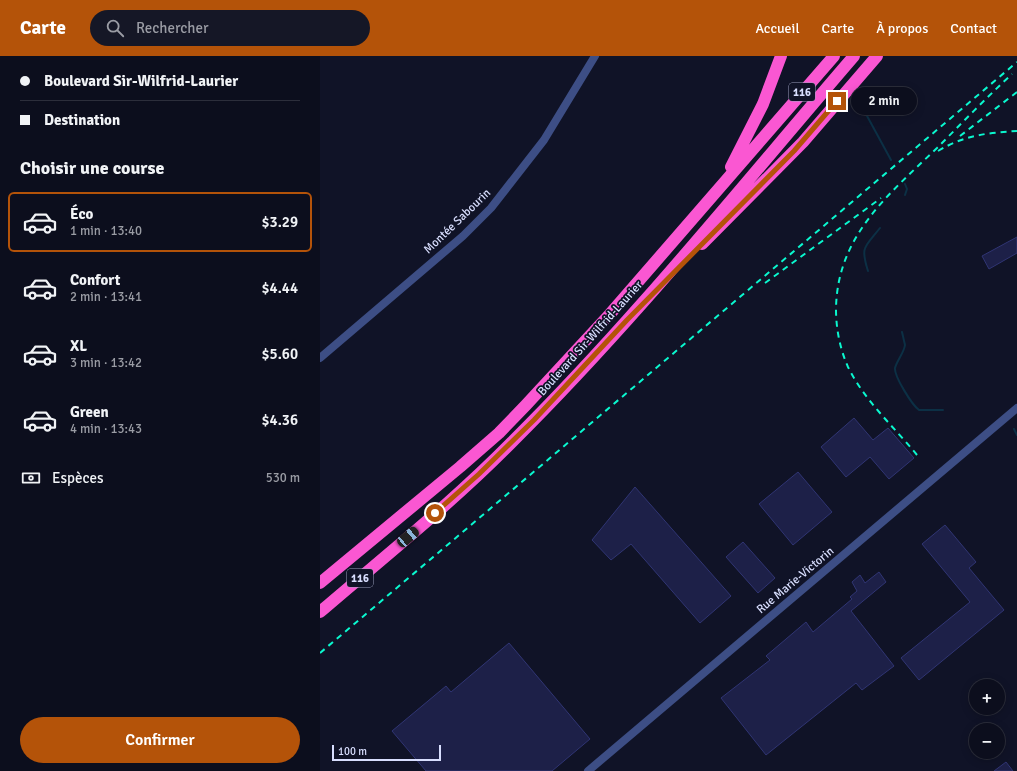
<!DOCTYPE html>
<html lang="fr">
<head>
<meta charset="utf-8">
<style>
  body { margin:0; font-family:Signika,sans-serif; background:#151726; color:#f1f3f6; height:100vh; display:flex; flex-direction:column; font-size:15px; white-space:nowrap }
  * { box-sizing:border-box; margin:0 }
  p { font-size:13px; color:#9a9ca4 }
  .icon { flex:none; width:22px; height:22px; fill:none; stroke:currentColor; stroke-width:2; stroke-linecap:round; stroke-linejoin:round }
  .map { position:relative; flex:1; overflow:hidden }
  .details { display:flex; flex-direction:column; background:#0c0e1d; width:320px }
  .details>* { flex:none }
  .hud { display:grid; align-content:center; height:88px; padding:0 20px; background:#0c0e1d }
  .tools { position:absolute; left:649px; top:623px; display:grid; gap:8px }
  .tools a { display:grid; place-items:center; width:36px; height:36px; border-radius:50%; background:#0c0e1d; box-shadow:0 2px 10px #0003,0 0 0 1px #2c2e3b; font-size:20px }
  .scale { position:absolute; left:12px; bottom:10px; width:109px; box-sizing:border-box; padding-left:4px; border:2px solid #d8defe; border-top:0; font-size:11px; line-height:14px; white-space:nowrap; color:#d8defe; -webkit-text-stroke:3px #101327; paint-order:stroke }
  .end { position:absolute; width:18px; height:18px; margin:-9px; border:5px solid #b45309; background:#fff; box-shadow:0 0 0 2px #fff }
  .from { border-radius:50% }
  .bubble { position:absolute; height:28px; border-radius:14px; background:#0c0e1d; box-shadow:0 2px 10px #0003,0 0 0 1px #2c2e3b; font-size:13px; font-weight:600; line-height:28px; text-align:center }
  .car { position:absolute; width:12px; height:24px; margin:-12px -6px; border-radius:5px; box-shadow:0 0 3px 1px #0007; background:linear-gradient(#222 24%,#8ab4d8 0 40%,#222 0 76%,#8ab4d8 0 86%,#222 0) }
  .hud b { display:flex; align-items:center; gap:14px; height:38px; font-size:15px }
  .hud b+b { border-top:1px solid #2c2e3b }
  .hud i { width:10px; height:10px; background:#f1f3f6 }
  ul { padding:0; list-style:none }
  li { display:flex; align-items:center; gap:12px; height:60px; margin:0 8px 6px; padding:0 12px; border:2px solid transparent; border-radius:6px }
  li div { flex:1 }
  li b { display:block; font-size:15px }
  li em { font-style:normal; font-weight:600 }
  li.current { border-color:#b45309 }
  li>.icon { width:36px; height:36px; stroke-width:1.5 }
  h2 { padding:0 20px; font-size:18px; line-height:48px }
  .pay { display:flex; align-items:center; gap:10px; height:44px; padding:0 20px; font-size:15px }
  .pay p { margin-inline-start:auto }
  .button { display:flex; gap:8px; margin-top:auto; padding:8px 20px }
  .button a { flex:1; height:46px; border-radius:24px; background:#b45309; color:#fff; font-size:16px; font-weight:600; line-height:46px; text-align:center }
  header { display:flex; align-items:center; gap:24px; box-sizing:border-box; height:56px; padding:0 20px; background:#b45309; color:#fff }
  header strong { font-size:19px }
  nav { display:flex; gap:22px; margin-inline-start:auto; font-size:14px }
  .search { width:280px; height:36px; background:#151726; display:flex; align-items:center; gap:10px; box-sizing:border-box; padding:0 14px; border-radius:22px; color:#9a9ca4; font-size:15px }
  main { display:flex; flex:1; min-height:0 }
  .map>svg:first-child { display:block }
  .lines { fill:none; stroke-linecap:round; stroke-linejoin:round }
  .stream { stroke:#0c3045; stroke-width:2 }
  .building { fill:#1d2048; stroke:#303573 }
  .tertiary { stroke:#3d4e85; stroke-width:8 }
  .motorway { stroke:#fa57d2; stroke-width:12 }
  .rail { stroke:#0af8cf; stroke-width:2; stroke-dasharray:6 5; stroke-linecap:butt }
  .route { stroke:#b45309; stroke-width:5 }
  .labels { text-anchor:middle; stroke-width:3.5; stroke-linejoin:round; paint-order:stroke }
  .shield { fill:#101327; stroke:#9ca1be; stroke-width:1 }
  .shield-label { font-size:11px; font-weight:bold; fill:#d8defe }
  .street-label { font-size:12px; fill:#d8defe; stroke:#101327 }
</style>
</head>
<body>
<header>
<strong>Carte</strong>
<div class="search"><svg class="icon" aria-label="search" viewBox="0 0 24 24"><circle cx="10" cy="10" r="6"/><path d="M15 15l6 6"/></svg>Rechercher</div>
<nav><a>Accueil</a><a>Carte</a><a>À propos</a><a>Contact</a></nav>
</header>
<main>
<section class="details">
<div class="hud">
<b><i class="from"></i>Boulevard Sir-Wilfrid-Laurier</b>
<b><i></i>Destination</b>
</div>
<h2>Choisir une course</h2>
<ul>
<li class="current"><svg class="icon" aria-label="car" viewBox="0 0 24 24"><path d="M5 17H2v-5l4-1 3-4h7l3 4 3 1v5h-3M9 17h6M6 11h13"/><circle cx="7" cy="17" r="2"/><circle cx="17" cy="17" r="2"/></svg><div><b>Éco</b><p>1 min · 13:40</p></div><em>$3.29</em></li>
<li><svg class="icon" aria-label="car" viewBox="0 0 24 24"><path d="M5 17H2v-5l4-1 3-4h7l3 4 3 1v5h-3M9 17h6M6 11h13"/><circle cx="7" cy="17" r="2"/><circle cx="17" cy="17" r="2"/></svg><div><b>Confort</b><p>2 min · 13:41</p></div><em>$4.44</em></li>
<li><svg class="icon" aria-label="car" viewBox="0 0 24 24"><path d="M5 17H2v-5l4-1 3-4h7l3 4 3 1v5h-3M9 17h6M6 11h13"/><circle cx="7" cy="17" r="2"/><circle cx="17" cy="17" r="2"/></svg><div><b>XL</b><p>3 min · 13:42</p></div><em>$5.60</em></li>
<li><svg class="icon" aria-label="car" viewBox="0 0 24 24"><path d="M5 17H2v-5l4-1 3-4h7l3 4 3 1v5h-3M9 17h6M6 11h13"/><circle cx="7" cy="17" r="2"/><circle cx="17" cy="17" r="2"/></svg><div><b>Green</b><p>4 min · 13:43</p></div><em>$4.36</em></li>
</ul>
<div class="pay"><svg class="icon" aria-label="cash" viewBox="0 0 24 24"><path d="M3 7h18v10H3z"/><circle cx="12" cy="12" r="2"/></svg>Espèces<p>530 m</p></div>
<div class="button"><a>Confirmer</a></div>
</section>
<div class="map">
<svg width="697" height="715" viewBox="0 0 697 715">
  <rect width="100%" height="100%" fill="#101327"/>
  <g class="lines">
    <path class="stream" d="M534,36L571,104
      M585,128L587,133L585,139
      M548,215C540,190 545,191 560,172
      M582,276L585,289C584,297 577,304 575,312C574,320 592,349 599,354H623
      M694,373L697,379"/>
  </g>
  <path class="building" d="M697,181V197L669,213L662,200Z
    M534,362L553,384L568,372L594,402L569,423L550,401L526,421L501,391Z
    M478,416L512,456L473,489L439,448Z
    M315,431L411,540L380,567L311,488L291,504L272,484Z
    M625,469L656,506L649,512L684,554L599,624L581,602L650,546L602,488Z
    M423,486L455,522L438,537L406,501Z
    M559,516L566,526L531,555L574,610L542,634L536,627L446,699L401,642L450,604L446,600L486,566L493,576L532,543L530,541L537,535L532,526L540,519L545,527Z
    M189,587L270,683L232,715H106L72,675L126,630L131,636Z
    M686,706L693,715H674Z"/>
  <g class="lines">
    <path class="tertiary" d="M0,302L143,180L171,152L224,84L275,0
      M268,715L697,352"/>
    <path class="motorway" d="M411,111L443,48L461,0
      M382,188L483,86L557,0
      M0,527L140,411L179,377L206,349L290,258L514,0
      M0,556C65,500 132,447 192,386C314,265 422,130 534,0"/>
    <path class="rail" d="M640,80L697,36
      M618,95C645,79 666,77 697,75
      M445,227L561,142
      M597,399C574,371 544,344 528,311C520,293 516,273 516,253C517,180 568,139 617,92C642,67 666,42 692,18
      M0,597L697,6"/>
  </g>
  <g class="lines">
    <path class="route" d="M115,457L159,418L214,364L307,264L474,95L517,45"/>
  </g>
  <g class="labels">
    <g class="shield">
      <rect x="469" y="27" width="26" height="18" rx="3"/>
      <rect x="27" y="513" width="26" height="18" rx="3"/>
    </g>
    <g class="shield-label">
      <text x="482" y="40">116</text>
      <text x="40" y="526">116</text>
    </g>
    <g class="street-label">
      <text transform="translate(137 165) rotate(-44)" y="4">Montée Sabourin</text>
      <text transform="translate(270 282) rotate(-48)" y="4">Boulevard Sir-Wilfrid-Laurier</text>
      <text transform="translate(475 524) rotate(-40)" y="4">Rue Marie-Victorin</text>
    </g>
  </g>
</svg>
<div class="tools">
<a>+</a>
<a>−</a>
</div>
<div class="scale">100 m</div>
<i class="end from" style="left:115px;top:457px"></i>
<i class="end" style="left:517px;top:45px"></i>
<div class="bubble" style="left:531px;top:31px;width:66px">2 min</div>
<i class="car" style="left:88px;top:481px;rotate:50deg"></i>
</div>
</main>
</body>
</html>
